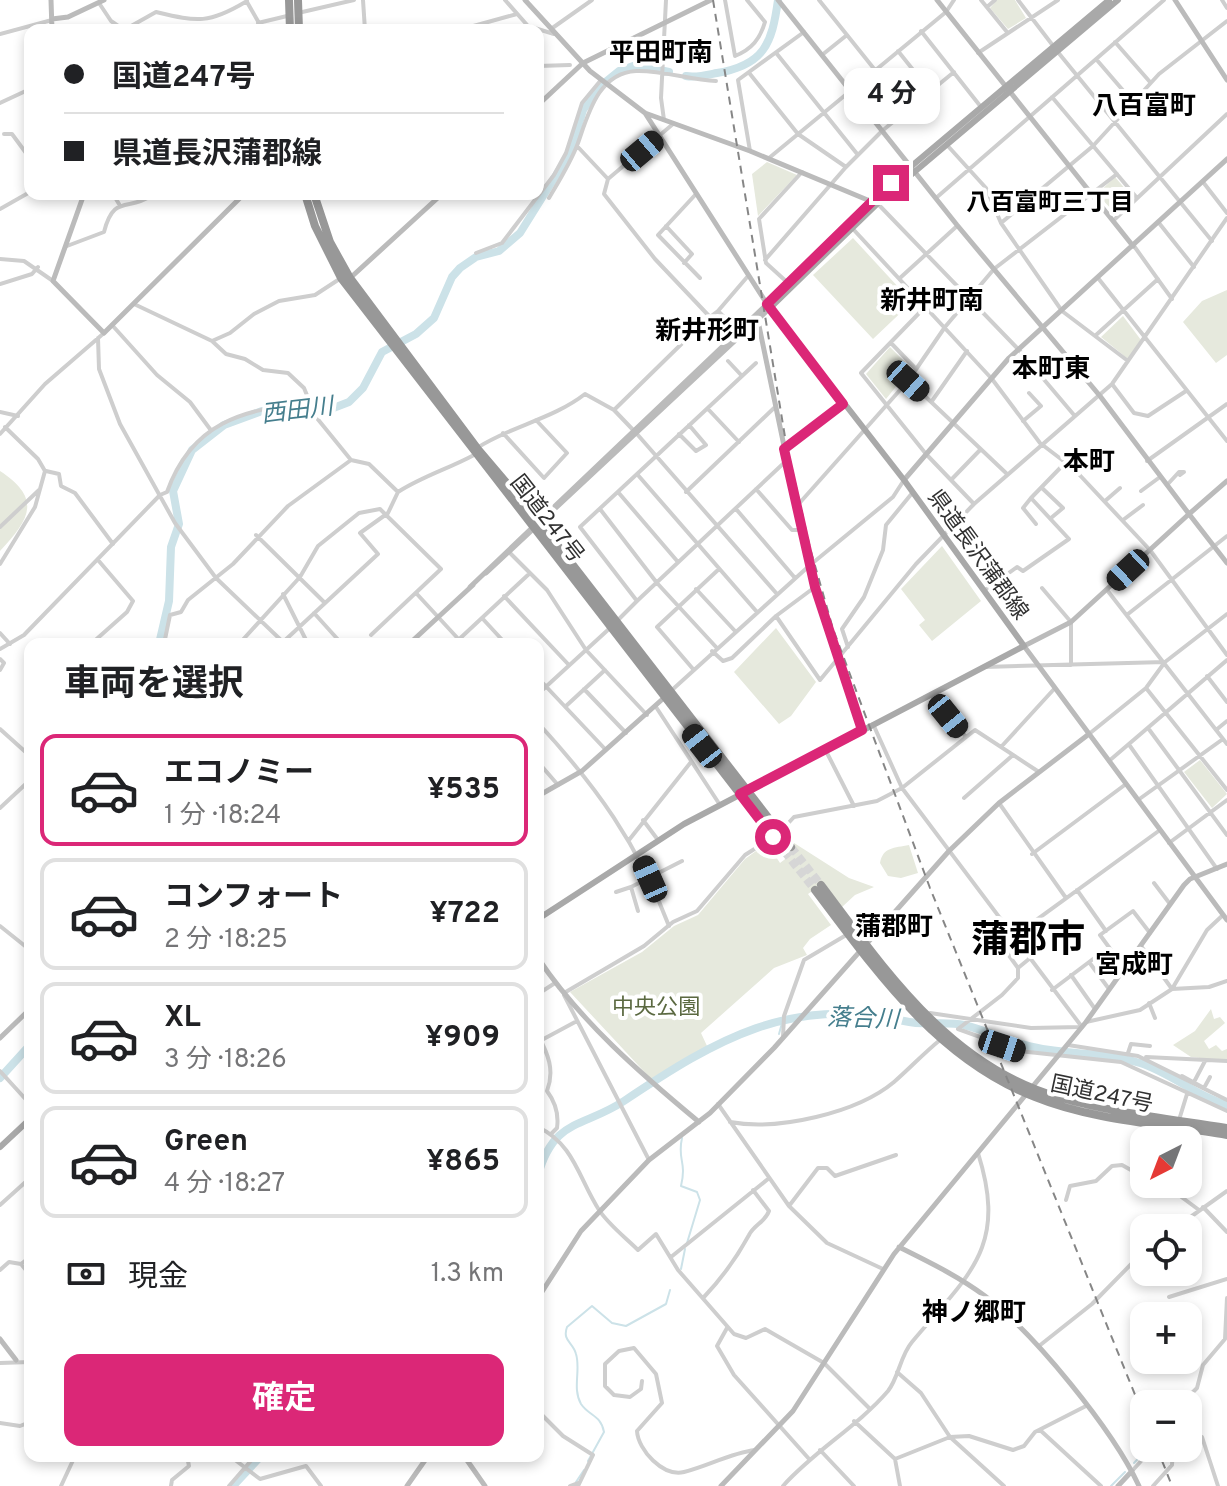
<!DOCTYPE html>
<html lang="ja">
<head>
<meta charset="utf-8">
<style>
  body { margin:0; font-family:Overpass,"Noto Sans JP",sans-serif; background:#f6f6f6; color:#202124; height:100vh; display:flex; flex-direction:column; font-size:30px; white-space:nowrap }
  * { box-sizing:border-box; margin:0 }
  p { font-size:26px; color:#757577 }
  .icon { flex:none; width:44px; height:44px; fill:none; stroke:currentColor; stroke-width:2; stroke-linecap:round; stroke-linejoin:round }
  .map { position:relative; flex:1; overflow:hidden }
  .panel { position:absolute; left:24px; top:638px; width:520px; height:824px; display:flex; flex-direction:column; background:#fff; border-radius:16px; box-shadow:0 4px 12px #0003 }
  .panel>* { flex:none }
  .banner { position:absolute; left:24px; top:24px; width:520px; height:176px; border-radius:16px; box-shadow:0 4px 12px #0003; display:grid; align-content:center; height:176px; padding:0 40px; background:#fff }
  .needle { width:52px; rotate:222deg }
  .controls { position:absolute; left:1130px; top:1126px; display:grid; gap:16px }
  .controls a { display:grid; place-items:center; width:72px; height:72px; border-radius:16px; background:#fff; box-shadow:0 4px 12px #0003; font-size:40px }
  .end { position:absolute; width:36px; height:36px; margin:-18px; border:10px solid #db2777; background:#fff; box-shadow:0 0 0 4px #fff }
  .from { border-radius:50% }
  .bubble { position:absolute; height:56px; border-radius:16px; background:#fff; box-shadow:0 4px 12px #0003; font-size:26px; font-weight:700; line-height:56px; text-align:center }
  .car { position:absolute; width:24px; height:48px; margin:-24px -12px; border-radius:10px; box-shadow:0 0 6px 2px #0007; background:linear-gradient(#222 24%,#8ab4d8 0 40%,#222 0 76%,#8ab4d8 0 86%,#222 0) }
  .banner b { display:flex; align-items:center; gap:28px; height:76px; font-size:30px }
  .banner b+b { border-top:2px solid #e0e0e0 }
  .banner i { width:20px; height:20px; background:#202124 }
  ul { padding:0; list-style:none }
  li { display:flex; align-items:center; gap:24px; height:112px; margin:0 16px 12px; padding:0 24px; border:4px solid #e0e0e0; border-radius:16px }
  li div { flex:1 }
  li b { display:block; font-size:30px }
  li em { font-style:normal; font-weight:700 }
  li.current { border-color:#db2777 }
  li>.icon { width:72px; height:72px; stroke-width:1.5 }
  h2 { padding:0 40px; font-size:36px; line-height:96px }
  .pay { display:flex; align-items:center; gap:20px; height:88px; padding:0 40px; font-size:30px }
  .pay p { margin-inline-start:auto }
  .cta { display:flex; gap:16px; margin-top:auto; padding:16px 40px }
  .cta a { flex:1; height:92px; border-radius:16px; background:#db2777; color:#fff; font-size:32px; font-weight:700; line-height:92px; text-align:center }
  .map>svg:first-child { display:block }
  .green { fill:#e6e9dd }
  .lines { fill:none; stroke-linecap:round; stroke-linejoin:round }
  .stream { stroke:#cce2e8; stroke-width:2 }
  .river { stroke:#cce2e8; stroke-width:8 }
  .highway-tunnel { stroke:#d6d6d6; stroke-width:8; stroke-dasharray:8 4; stroke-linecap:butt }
  .street { stroke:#cecece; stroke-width:4 }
  .secondary { stroke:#bbb; stroke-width:5 }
  .primary { stroke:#a9a9a9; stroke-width:6 }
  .highway { stroke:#989898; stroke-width:8 }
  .rail { stroke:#868686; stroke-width:2; stroke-dasharray:8 6; stroke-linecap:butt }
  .route { stroke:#db2777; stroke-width:10 }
  .labels { text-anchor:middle; stroke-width:8; stroke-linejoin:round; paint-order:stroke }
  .street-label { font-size:22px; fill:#313131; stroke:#fff }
  .park-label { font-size:22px; fill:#5b6941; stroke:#fff }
  .neighbourhood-label { font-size:24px; font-weight:bold; fill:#000; stroke:#fff }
  .water-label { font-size:24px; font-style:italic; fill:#457e8d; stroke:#fff }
  .quarter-label { font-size:26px; font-weight:bold; fill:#000; stroke:#fff }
  .town-label { font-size:38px; font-weight:bold; fill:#000; stroke:#fff }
</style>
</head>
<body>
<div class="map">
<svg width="1227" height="1486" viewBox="0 0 1227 1486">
  <rect width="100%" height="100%" fill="#fff"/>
  <path class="green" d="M997,0H1015L1026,18L1008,29L990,8Z
    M767,162L797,175L758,216L752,174Z
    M1115,177L1133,198L1115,213L1097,194Z
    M853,238L912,302L873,339L813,275Z
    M1227,290V355L1216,363L1183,322L1202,301Z
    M1123,316L1141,340L1128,359L1101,337Z
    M890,347L911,368L886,399L866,374Z
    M0,471C43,499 29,520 0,551Z
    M942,546L981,601L932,641L919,625L925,620L901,589Z
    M776,628L816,682L791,716L779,724L734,672Z
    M1200,760L1227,794L1212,808L1184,772Z
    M791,841L849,878L874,887L855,895L842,907L824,883L808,894L831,925L810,939L803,948L807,955L774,968L701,1033L707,1046L705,1050L651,1079L570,992L642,952L674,926L698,915L745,859L767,843L780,863L797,850Z
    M909,845L918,873L901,878L888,876L880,863C883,847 894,848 909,845Z
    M1211,1009L1214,1019L1220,1017L1225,1023L1204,1041L1209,1049L1216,1045L1222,1051L1227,1049V1061L1191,1057L1173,1045L1195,1031Z"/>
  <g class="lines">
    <path class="stream" d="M779,1034L782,1023
      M682,1138C677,1160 687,1161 681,1186L697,1192L700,1200L687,1243
      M681,1269L685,1249
      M588,1461L604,1432C601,1415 589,1416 581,1404C572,1388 581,1370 576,1354C573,1342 562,1341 567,1327L592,1306L612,1323L626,1326L666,1304L670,1290
      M1134,1463L1148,1448
      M576,1482L584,1470
      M1111,1486L1125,1472"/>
    <path class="river" d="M686,76C696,78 707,75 717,73C764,65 772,44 778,0
      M159,644L169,601L171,547L179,524L173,491L192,450L224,425L262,411L323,412L349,402L363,388L382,352L416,334L434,318L452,277L460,268L476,257L499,251L520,233L570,153L583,110L598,88L619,71L636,65L669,72
      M0,1078L30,1045
      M538,1175C554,1118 583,1128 624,1101C717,1039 789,996 904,1021C924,1026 946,1021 964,1025C988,1031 1010,1042 1033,1047C1071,1056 1101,1051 1140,1063C1171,1073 1196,1096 1227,1105
      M233,1486L261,1456"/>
    <path class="highway-tunnel" d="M791,847L821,885
      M784,851L815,890"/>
    <path class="street" d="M363,0L365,30
      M505,0L528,26L554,34
      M725,0L735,56C752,49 760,39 765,22L747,0
      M819,0L907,110
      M981,0L1007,32
      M1018,0L1054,47
      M1222,0L1227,8
      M247,2L263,30
      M99,3L111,21L124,30L156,12C198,22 209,24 247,1
      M987,7L995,0
      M298,13L354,0
      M258,23L287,16
      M551,29L592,0
      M459,30L517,14
      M921,31L981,107
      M0,34L52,20
      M1115,42L1150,82
      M898,51L930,91
      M1057,51L1212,241
      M978,53L1058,0
      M777,54L858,155
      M822,55L847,35
      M1096,59L1133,102
      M538,66L570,65
      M750,74L798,134L846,167
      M1052,97L1137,198
      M0,103L30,89
      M664,120L661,98L666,0
      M673,124L608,179L604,194L655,259L710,317L718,311L738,331
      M4,134H12L26,153L30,151
      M947,145L986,188L1001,223L1062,311L1128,361
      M577,146L608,179
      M750,151L738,80L804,32
      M769,158L946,12L954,0
      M1203,182L1227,213
      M113,194L119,204
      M696,194L658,235L700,278
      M549,198C559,181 571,162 578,143C588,115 598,73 636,71C662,70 690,80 716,81
      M936,198L1164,0
      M877,203L1019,350L1074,415
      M0,209L30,192
      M1115,219L1227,114
      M1001,223L1093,146L1159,74L1227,21
      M1159,223L1194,267
      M666,226L692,254L684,263
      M853,229L992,379L1040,443L1074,469L1150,550L1227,655
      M67,246L104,232C114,192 130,213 153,194
      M1134,246L1172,299
      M476,253L502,243L554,175L566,153L582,103L601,80
      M0,259L24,261L53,281
      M765,260L846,167L882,131L954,72
      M900,278L957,226
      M1098,278L1227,441
      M788,283L766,263L759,219L802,172
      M0,284L32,274L38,267
      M134,304L212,341L226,354L245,359L263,370L288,373L304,388L316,417L351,460L369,464L398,492C423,476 448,469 474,455
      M925,307L861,373L926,454L974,504
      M718,311L748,276
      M112,325L157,375L190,402L210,429
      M1096,335L1158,279
      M98,338L99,369L120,424L175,523L216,578L283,642
      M212,341L230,333L254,314L279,301L315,295L341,278
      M891,343L916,369
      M728,361L742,376
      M756,363L637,474L757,612
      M909,381L1006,473
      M1112,384L1134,413L1148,416L1186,391
      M932,401L967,351
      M708,409L739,442
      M614,410L709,317
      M0,412L18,416
      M1023,421L1041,406L1029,393
      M503,433L544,478L567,453L536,420
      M0,434L45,384L104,333
      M679,434L696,451L706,445L689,425
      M477,448C511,426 553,419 585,394L614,410L637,434L777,594
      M785,448L843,404
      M1147,461L1227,404
      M46,471L59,474L61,486L75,493L113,544
      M951,480L980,450
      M1167,485L1179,472H1184L1180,475
      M1042,488L1063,508L1051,518
      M756,489L792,530H801
      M1141,491L1160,477
      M618,492L678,562
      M686,492L774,408
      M1031,498L1023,508L1036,524
      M1105,501L1120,488
      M796,507L908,381L945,327L994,269L1117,174
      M600,509L657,583L716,647
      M736,509L795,578
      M1123,520L1143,505
      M0,527L39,490
      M256,535L325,603
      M510,553L547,590L586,650L647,715
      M0,564L35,507L45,471L38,459L5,427
      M1042,588L1071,622V665
      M696,589L735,631
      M985,590L1017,567L1023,571L1069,539L1031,498L1064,464
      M1107,590L1227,744
      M416,593L463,644
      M283,594L308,644
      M504,596L568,664
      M637,601L786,461
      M314,613L342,644
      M1128,614L1227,536
      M776,616L820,680L916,564L974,504L1112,384L1227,218
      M482,618L506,644
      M616,622L637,601L580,527L637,474
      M0,633L10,644
      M165,641L181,644
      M282,643L378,554L360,533L388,513L398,492
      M91,644L127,612L133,601L98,560
      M164,644L170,615L181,612L188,600L233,564L288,506L351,460
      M222,644L225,641L229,644
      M239,644L300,577L318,546L359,513L380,509L441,569L371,635
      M454,644L529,574
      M848,647L842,629L864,597L883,550L886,525L913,492
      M0,649L24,635L160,495L167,492C192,422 242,410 310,402
      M712,651L723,661L732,658L776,616L815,587
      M0,659L4,663L0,670
      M984,667L1165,662
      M693,669L657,627L719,569
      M1207,676L1227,702
      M538,678L605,749
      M1146,688L1227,790
      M584,689L626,733
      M672,690L809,566L893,497L904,480
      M538,694L610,628
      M932,696L966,737
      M566,706L605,670
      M656,707L720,805
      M538,723C596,786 638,844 669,926
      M873,724L902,788L1082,1027
      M1148,728L1227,835
      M0,729L30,756
      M1216,730L1227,721
      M1089,734L1146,688L1165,662L1227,614
      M1130,746L1217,869
      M1001,747L1055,688
      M826,751L854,806
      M1109,761L1227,660
      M538,762L558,785
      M964,798L1013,755
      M1138,800L1223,739
      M999,803L1066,898
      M0,808L30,780
      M643,820L658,840
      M781,831L794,817L877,801L902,788L975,730L1039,772
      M629,840L691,762
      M1169,843L1227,800
      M1032,854L1126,784
      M1154,883L1170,904
      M631,887L682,861
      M1077,890L1106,931
      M616,892L631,887L638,911
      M0,926L30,950
      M859,928L887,913L892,915
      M980,936L998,918
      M1013,937L1160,830
      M1000,943L1018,968
      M1141,946L1172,989
      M1089,962L1109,989
      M1125,969L1100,935L1133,911L1150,933
      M1071,975L1095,1009
      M1172,989L1207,930L1223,915
      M1052,990L1109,947
      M564,993L644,946L673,922L697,911L745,855L773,837
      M538,994L555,983
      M564,995L649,1160
      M1149,1003L1155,1018
      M930,1013L1031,1028L1080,1027
      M1086,1022L1140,1010L1172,989L1209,987L1227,981
      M958,1029L1019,1051L1121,1062L1227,1111
      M958,1029L1002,995L1018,978V968L1029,959
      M538,1035C548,1054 555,1070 547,1091C556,1103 559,1114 557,1128L552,1133
      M783,1037L784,1016L804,960L848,934
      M538,1042L577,1021
      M1068,1045L1138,1056L1227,1100
      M1128,1053L1131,1044L1150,1046
      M1146,1057L1227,1061
      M0,1071L30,1104
      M1182,1076L1204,1088L1210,1077
      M1194,1082L1205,1061
      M718,1104L789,1206L827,1243L883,1269
      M1179,1120L1187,1094
      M730,1122C778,1131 857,1113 894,1082C910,1068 924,1053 940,1040
      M538,1127C574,1144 579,1179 599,1210C609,1225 626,1238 638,1250L656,1234L678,1270L734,1334L746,1338L765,1329L824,1363L869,1408
      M1175,1140L1180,1128
      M1164,1184L1199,1210
      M1066,1200L1070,1186L1096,1181L1112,1166L1122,1165L1138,1174L1144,1172
      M0,1205L30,1178
      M789,1206L818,1168H827L835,1176L896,1155
      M1203,1207L1227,1232
      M1175,1228L1227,1191
      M671,1257L768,1179
      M21,1264L30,1257
      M0,1270L9,1262L21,1264L30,1275
      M704,1297C722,1278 737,1257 749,1235C754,1225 765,1222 769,1211L753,1190
      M1169,1297L1227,1279
      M727,1328L717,1346L734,1375L810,1460
      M1039,1346L1092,1304L1144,1251
      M0,1363L30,1362
      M897,1372L921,1393L950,1437L1004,1486
      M642,1381L641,1389L630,1397L614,1395L605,1386V1364L619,1351L634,1348L656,1374L662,1403L637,1431C638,1450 663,1477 684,1472C708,1466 731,1453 755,1450
      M1181,1404L1197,1388L1203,1365L1225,1339L1227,1298
      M538,1411L563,1436L593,1455L578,1486
      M854,1421L895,1459L900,1486
      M0,1423L20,1426L30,1422
      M1040,1430L1101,1486
      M1188,1430L1202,1437L1218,1486
      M820,1450L854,1486
      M230,1456L260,1479L306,1466L321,1486
      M895,1459L950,1437L969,1436L1013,1450L1024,1446L1035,1432L1086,1406
      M1132,1471L1153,1448
      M61,1486L75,1456
      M171,1486L172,1480L189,1466L187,1456
      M229,1486L255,1456
      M570,1486L578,1483
      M783,1486C814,1451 857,1427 888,1391C899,1377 900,1356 912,1342C969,1274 1008,1248 978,1153
      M1153,1486L1172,1465L1173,1448"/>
    <path class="secondary" d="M51,0L52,30
      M525,0L590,71L645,113L750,151L870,201
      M778,0L957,225L1100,396L1189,514L1071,622L1024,646L1227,920
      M937,0L1133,246
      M1175,0L1227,80
      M52,19L68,17L104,0
      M538,105L583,63L711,0
      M84,194L53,281L104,333L244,194
      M348,280L442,194
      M758,321L809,566L862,730
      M904,480L1009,358L1227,159
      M1227,481L1189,514L1227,563
      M486,573L770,308
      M470,587L767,304L645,113
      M409,644L473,585
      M538,796L582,771L666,696
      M538,958C580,1021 641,1074 699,1122
      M0,1038L30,1009
      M899,1247C929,1262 958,1276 985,1296C1034,1333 1113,1430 1139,1486
      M538,1298L581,1231L649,1160L710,1113L774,1048L949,851L999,803L1089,734
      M0,1339L16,1360
      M464,1456L485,1486
      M407,1486L428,1456
      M721,1486L793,1411L894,1254L1086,1022L1184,885L1190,879L1227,864
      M1118,1486L1132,1471"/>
    <path class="primary" d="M770,308L880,201L1118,0
      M538,919L684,824L1024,646L904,480L767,304L870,201L1109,0
      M0,1147L30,1119"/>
    <path class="highway" d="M289,0L290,30
      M298,0L299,30
      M305,194L315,226L341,278L784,851
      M314,194L330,242L350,278L477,448L538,520L791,847
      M821,885C886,971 950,1066 1058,1097C1113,1113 1171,1119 1227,1128
      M815,890C876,971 937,1059 1035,1097C1094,1121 1164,1124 1227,1135"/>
    <path class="rail" d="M713,0L786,443L810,548L833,629L930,888L1144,1417
      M1157,1448L1172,1486"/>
  </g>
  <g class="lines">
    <path class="route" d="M773,837L740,794L862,730L815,587L784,449L843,404L767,304L891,183"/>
  </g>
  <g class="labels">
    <g class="street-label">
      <text transform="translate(548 518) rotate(52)" y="8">国道247号</text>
      <text transform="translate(979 554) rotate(54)" y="8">県道長沢蒲郡線</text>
      <text transform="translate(1102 1093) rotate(12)" y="8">国道247号</text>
    </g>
    <g class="park-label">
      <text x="656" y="1014">中央公園</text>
    </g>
    <g class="neighbourhood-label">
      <text x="1050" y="210">八百富町三丁目</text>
    </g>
    <g class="water-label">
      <text transform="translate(297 410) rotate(-7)" y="8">西田川</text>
      <text transform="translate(863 1018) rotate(2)" y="8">落合川</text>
    </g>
    <g class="quarter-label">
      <text x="661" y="61">平田町南</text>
      <text x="1144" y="114">八百富町</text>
      <text x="932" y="309">新井町南</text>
      <text x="707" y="339">新井形町</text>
      <text x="1051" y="377">本町東</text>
      <text x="1089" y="470">本町</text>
      <text x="894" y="935">蒲郡町</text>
      <text x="1134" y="973">宮成町</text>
      <text x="974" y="1321">神ノ郷町</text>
    </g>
    <g class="town-label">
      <text x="1028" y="952">蒲郡市</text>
    </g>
  </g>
</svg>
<div class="controls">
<a><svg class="needle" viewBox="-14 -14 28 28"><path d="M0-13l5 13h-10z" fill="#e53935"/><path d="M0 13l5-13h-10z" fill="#757577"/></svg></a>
<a><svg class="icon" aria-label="locate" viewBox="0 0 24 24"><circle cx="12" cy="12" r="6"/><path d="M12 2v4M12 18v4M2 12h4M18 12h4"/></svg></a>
<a>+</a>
<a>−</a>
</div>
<i class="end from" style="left:773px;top:837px"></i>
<i class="end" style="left:891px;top:183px"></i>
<div class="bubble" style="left:844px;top:68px;width:96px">4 分</div>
<i class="car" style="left:642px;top:151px;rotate:50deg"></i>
<i class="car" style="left:908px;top:381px;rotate:132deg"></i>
<i class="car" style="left:1128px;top:570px;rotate:227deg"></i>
<i class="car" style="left:948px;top:716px;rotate:141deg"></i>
<i class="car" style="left:702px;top:746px;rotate:322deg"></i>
<i class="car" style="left:650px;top:879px;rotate:336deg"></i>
<i class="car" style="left:1002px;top:1046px;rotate:108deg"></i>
<div class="banner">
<b><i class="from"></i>国道247号</b>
<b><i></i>県道長沢蒲郡線</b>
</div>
<section class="panel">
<h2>車両を選択</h2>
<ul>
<li class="current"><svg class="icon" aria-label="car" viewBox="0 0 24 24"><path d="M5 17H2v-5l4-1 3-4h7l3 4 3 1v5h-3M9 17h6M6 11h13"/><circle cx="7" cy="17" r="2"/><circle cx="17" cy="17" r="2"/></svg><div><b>エコノミー</b><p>1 分 · 18:24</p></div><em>¥535</em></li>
<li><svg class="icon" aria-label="car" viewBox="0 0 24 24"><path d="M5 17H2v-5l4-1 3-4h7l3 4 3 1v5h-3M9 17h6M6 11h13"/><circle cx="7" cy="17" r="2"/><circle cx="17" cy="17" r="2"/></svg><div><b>コンフォート</b><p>2 分 · 18:25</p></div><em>¥722</em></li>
<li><svg class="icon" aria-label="car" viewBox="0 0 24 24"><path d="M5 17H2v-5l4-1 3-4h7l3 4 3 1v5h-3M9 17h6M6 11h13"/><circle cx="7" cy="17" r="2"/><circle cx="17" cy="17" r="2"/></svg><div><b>XL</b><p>3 分 · 18:26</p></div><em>¥909</em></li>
<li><svg class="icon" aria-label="car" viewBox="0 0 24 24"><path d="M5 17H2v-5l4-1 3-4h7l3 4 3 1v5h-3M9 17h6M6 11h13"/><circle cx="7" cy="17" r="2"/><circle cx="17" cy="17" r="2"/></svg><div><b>Green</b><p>4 分 · 18:27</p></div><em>¥865</em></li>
</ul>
<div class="pay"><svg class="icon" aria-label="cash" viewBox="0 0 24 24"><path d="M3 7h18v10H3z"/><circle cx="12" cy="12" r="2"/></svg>現金<p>1.3 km</p></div>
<div class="cta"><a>確定</a></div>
</section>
</div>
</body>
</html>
